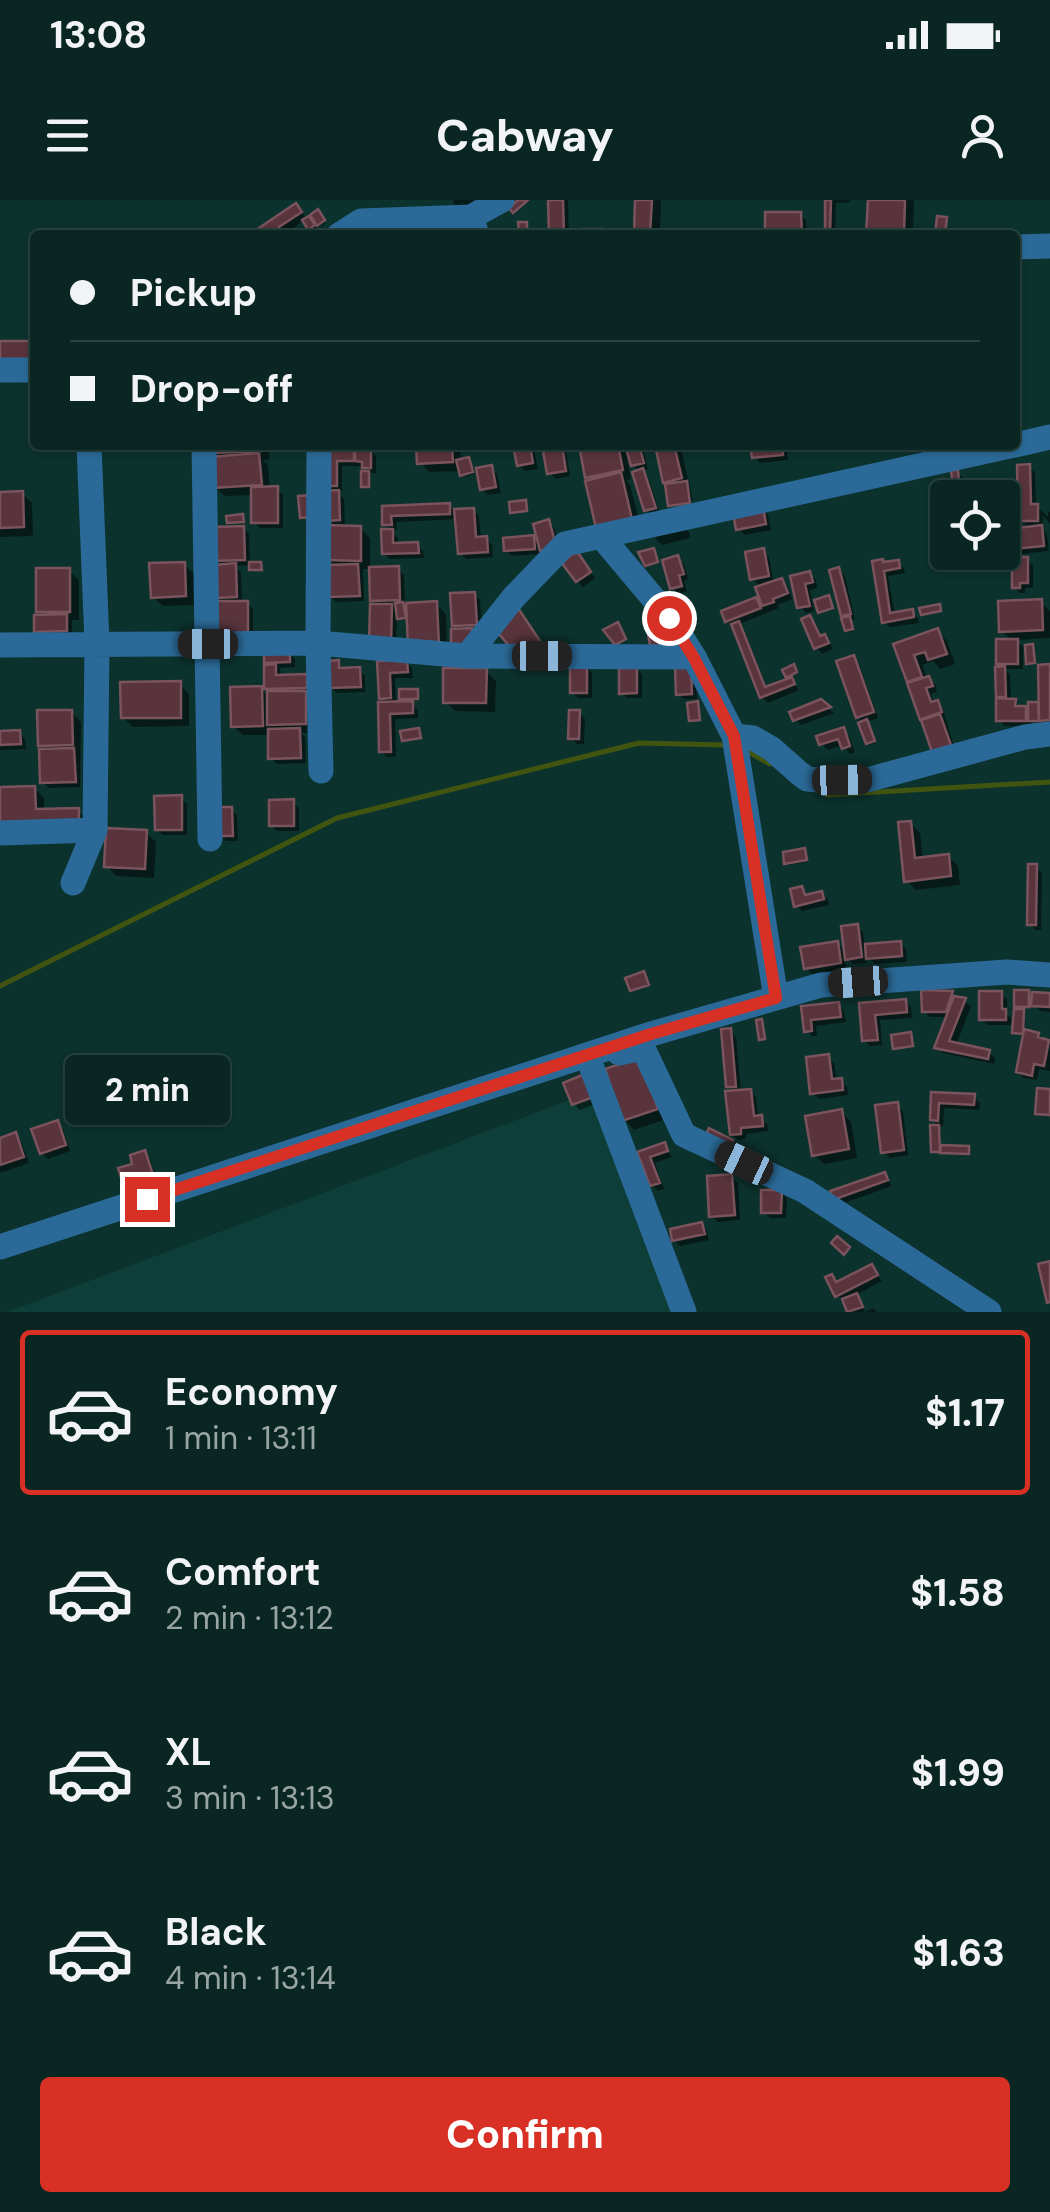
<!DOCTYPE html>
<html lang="en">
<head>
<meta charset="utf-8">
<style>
  body { margin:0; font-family:"DM Sans",sans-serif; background:#17322f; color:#f1f3f6; height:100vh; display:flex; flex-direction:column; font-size:38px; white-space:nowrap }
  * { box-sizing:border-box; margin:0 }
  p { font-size:32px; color:#99a5a5 }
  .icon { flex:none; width:55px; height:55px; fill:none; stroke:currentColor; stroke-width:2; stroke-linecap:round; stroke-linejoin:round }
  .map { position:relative; height:1112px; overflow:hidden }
  .drawer { display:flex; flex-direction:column; background:#092622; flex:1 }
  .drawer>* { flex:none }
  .top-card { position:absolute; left:30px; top:30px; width:990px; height:220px; border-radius:10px; box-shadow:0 2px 8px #0004,0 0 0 2px #294340; display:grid; align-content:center; height:220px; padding:0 40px; background:#092622 }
  .controls { position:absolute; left:930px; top:280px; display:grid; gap:20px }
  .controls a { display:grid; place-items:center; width:90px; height:90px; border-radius:10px; background:#092622; box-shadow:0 2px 8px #0004,0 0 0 2px #294340; font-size:50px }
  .end { position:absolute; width:45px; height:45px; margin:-22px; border:12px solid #d93025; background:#fff; box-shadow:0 0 0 5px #fff }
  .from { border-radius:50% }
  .bubble { position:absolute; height:70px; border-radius:10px; background:#092622; box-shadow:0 2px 8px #0004,0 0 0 2px #294340; font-size:32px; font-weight:800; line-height:70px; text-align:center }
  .car { position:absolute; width:30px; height:60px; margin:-30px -15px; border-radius:12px; box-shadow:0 0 8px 2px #0007; background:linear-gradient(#222 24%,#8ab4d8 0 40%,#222 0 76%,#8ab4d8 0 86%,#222 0) }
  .top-card b { display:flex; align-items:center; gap:35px; height:95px; font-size:38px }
  .top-card b+b { border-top:2px solid #294340 }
  .top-card i { width:25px; height:25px; background:#f1f3f6 }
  ul { padding:18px 0 0; list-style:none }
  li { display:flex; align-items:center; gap:30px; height:165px; margin:0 20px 15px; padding:0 20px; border:5px solid transparent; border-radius:10px }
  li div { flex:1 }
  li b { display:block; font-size:38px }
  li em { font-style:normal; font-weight:800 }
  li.active { border-color:#d93025 }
  li>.icon { width:90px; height:90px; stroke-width:1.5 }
  .primary-button { display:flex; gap:20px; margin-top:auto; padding:20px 40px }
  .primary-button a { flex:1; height:115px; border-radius:10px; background:#d93025; color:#fff; font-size:40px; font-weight:800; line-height:115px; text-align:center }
  .status { display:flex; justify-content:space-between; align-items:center; height:70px; padding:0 50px; background:#092622; direction:ltr }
  .status svg { height:28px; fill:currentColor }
  header { display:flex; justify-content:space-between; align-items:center; height:130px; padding:0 40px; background:#092622; font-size:45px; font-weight:800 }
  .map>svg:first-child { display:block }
  .built { fill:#0e3e38 }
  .shadow { fill:#0007 }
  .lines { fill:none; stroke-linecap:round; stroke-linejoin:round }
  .stream { stroke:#425510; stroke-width:5 }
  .building { fill:#59343d; stroke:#7a535c; stroke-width:2.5 }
  .minor { stroke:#2b6a98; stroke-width:25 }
  .route { stroke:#d93025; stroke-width:12 }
</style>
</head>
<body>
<div class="status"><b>13:08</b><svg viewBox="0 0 49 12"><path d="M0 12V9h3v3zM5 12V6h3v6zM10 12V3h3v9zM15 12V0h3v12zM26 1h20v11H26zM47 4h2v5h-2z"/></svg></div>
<header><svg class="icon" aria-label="menu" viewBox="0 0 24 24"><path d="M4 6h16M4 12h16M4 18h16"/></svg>Cabway<svg class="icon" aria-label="person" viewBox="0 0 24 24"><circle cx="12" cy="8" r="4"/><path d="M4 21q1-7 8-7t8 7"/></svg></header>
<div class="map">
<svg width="1050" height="1112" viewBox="0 0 1050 1112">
  <rect width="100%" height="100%" fill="#0c322e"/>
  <path class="built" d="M591,892L676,1112H7Z"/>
  <path class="shadow" d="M453,0H473L475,9L455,7Z
    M550,0H568L569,35H551Z
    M638,0H661L660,35H636Z
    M828,0H849L852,2L836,3L835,35H827Z
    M870,0H914L913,35H870Z
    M302,12L307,20L317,13L325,23L313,31L304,20L284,35H263Z
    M800,14L806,20L807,35H768Z
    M431,29L434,35H413V33Z
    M108,245H151V250L113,251Z
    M214,245H269V260H262L268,265L270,289H277L283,295V328H260L254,322L253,295L225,296L215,287L221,258L214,252Z
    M340,245H361V250H370L376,256V273H371L364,266H342V291H336L344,299L345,328H360L370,338V369H363L364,401L336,402L330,396L336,367L328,359L338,328L330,320L337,293L328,285L329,250H345Z
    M419,245H460L461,261L468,259L474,274L465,277L462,271L429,272L420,262Z
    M472,245H508L479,252Z
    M516,245H533L538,269L525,271L519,265Z
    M545,245H565L570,276L556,279L550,273Z
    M581,245H623L630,252L628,245H642L648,269L641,270L648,277L660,313L653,316L647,310L640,272L627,259L631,279L626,280L630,285L641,328L587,277Z
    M657,245H680L693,300L672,303V307L670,305Z
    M753,245H786L788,260L760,263L754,256Z
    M1029,267L1035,273L1036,306L1048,317V312H1050V323L1043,316V326H1039L1047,334L1049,351L1021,354L1015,348L1030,329L1021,320Z
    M491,268L497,274L501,293L488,295L482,289Z
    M957,272L963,278L964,296L981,294L985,298H956Z
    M0,294H22L32,303L33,336L0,337Z
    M449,305L455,312L473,310L479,316L481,339H486L492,345L493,357L466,359L460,353L458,319L396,322L397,330H391L385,324L384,308Z
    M762,309L768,315L771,330L745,335L739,329Z
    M548,322L554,328L561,352L539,347L540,354L512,356L506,350L533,338L541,346Z
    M683,326L689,332L690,338L662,345L656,339L655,332Z
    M243,328L249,334L250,365L260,364L263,367V371H254L252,365L234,366L241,372L242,404L247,403L253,409V439L218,397L223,367L216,360Z
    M392,332L398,338V345H417L423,351L424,358L390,359L384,353Z
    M763,351L769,357L774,383L782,381L788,387L792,399L777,405L779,408L739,424L744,430L767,489L791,479L799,490L768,503L762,497L733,427L727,421L724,412L761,398V388L752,378Z
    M678,358L684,364L688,379L684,381L687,391L679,394L673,388Z
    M1027,359L1033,366V388H1025V393H1020L1014,387Z
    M582,361L595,378L583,387L578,381Z
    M875,363L885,365L898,363L904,369L905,373L888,376L895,415L912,412L918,418L919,423L890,427L884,421Z
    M184,364L194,374L195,405L163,406L153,397Z
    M398,369L404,375L405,405L436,404L446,414L447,454L409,419L402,420L397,414L396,450L379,406L373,400Z
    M839,370L845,376L855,420H851L854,431L849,432L847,430V419L843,415Z
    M69,371L79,380V420H72V436L43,437L37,430L45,417L39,411Z
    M810,374L816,380L817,388L810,390L814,411L806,413L800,407L793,378Z
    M474,394L480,400L482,430L461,431L454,425Z
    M1041,402L1050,411V438L1016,440L1023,447V469H1005L1010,475L1011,501H1014L1031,514L1037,504L1041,509L1050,467V518H1047L1050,528L1039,518L1040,522H1031V526H1005L999,520L997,469H1005L999,463L1012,441L1002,431Z
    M810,418L816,424L822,438L824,437L830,443L833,449L822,454L817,448Z
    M937,431L947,441L955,464L940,469L933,461L922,465L927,479L935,484L937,492L931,494L934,504L937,503L943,509L956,554L935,553L897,445Z
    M289,453L295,459V467L280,468L281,478L306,477L312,493H305L315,503V533H301L305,537L306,563L277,564L271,558L270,535H243L233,526L261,489L267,495L266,454Z
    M853,458L859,464L878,518L866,522L876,543L870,545L864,523L858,517Z
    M406,462L412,468L413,478H395L396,504H407L401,498L417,491L419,500L409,501L418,510V518L395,519L396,557H387L381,551L388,504L382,498L379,464Z
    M338,463L345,470H358L365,476V492L337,493L331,487Z
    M586,467L592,473V498H578L572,492Z
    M636,468L642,474V498H627L621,492Z
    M486,471L496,481L495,512L455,511L446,502Z
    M696,474L697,499H684L678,493Z
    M180,484L189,494V526L133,527L123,517Z
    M820,502L834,513L801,525L795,519Z
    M71,512L81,522L80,587L49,588L43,582L47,551L41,545Z
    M579,513L585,519L584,544H577L571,538Z
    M843,530L849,536L855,552L850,554L843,545L828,550L822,544Z
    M19,533L25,539L26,549L0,550V534Z
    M34,588L44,598V612L78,610L87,620L38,632L0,589Z
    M181,598L187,604V635H163L157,629Z
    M293,602L299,608V631H277L271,625Z
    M231,609L237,615L238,641H226L220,635Z
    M910,623L920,633L923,659L948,657L958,666L960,685L916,690L906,680Z
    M146,633L156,642L154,678L116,676L107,666Z
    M804,651L808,662L789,665L787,663Z
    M1035,667L1042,673L1041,730H1036L1030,724Z
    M802,689L808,695L822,694L828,700L829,705L802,711L796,705Z
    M857,726L863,732L865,746L900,743L906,749L907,762L875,764L866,755L867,763L853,764L844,755L846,769L812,774L806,768L837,743L847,753Z
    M1001,793L1007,799V815L1011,818V825H987L981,819Z
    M1028,793L1034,799L1050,795V812L1040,811L1030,801V808H1019L1025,814L1024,832L1038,835L1050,844V871L1039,869L1037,880L1024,878L1018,872L1026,835L1015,832L1023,812L1017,806Z
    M952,794L971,806L956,845L989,852L995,858L994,864L943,853L937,848L949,817H930L924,811Z
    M905,801L911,807L912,818L880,820L882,845L870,846L864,840L862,805Z
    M838,804L844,811L846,822L816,826L817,836H812L806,830L804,809Z
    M730,831L736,837L741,892L750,891L756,897L758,918L767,924L768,931L746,934V939L738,940L732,934L735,893L729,886Z
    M828,857L834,863L837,881H841L847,887L848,895L819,899L813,893Z
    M640,860L666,919L634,930L625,920Z
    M566,884L600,902L580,910L574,904Z
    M933,895L974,897L980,903L979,910L944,908L943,926H938L932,920Z
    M897,905L903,911L908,955L890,958L884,952Z
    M842,912L851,922L857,958L824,964L814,955Z
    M57,923L63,929L70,951L48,959L42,953Z
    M938,927L941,930V948H968L971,955L936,953L933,951Z
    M15,935L21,941L29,963L0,973V940Z
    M664,945L672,957L655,963L664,989L658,991L652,985L641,954Z
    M144,953L150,959L159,987L133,995L127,989L136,965Z
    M884,974L892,986L841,1004L835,998Z
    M732,977L738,983L740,1020L718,1022L712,1016Z
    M781,992L787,998L786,1018H770L764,1012Z
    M701,1025L707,1031L709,1040L680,1046L674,1040Z
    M872,1067L882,1081L856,1095L865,1112L873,1108L877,1112H850L845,1100L843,1101L837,1095L831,1077L838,1084Z"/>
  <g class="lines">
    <path class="stream" d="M745,550L770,564
      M819,590L827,595L1050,582
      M0,786L337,618L639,543L725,545"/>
  </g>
  <path class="building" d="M518,0H528L513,13L509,8Z
    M548,0H563L564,35H549Z
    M635,0H652L650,35H634Z
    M825,0H831L830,35H825Z
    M868,0H905L904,35L866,34Z
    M296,3L302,12L279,27L284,35H260L256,30Z
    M318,9L325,20L317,26L310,15Z
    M765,12H801L802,35H765Z
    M309,16L315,25L308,30L302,20Z
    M937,16L947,17L945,35H935Z
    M518,22H527V30L546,29V35H519Z
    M583,29H602V35H583Z
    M0,141H35V161H0Z
    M29,180H35V217H31Z
    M212,245H260L261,251L212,253Z
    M416,245H452L453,262L417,264Z
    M513,245H530L533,263L517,266Z
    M542,245H562L566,271L547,274Z
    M579,245H618L623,270L585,278Z
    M625,245H639L644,263L631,266Z
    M655,245H674L682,278L663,283Z
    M750,245H782L783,255L752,258Z
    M326,247H354V261H337V286H326Z
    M355,247L371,248V268H362V262L355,261Z
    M259,253L262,285L213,288L210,257Z
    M469,257L473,272L460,276L456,260Z
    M1030,264L1031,304H1038V321H1018L1017,265Z
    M492,265L496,287L480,290L476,268Z
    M643,268L656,308L644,311L632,272Z
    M951,270H958L960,294L982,292L983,298H954Z
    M361,271H369V287H361Z
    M621,272L632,319L596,328L585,281Z
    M687,281L690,303L668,306L665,284Z
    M278,286V323H251V287Z
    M339,290L340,320L327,321L326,291Z
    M23,291L24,327L0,328V292Z
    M311,295L313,317L300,318L298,296Z
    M526,300L527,311L510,313L509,302Z
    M450,303V314L391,316L392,325H382V306Z
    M763,306L766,324L736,330L733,313Z
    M474,308L476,337L487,336L488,352L458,354L454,309Z
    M243,314L244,322L227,323L226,316Z
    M549,319L556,346L540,351L533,324Z
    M326,325L361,326V361L326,360Z
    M1042,325L1044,346L1013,349L1010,329Z
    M244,326L245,360L213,361L212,327Z
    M381,329H393V343L418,342L419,353L382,354Z
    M534,335L535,349L504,351L503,338Z
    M654,348L658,362L645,366L638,352Z
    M764,348L769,376L750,380L745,352Z
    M577,351L591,372L576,382L561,362Z
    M678,355L684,374L679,375L682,386L670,389L662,360Z
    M1012,357H1028V383H1020V388H1012Z
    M883,359V362L899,360L900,368L884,371L890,413L913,409L914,417L882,423L872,361Z
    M185,362L186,396L151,398L149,363Z
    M249,362H261L262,370H249Z
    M236,363L237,397L215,398L213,365Z
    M358,364L360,396L328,397L326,365Z
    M399,366L400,400L370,401L369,367Z
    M839,367L851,414L841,416L829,370Z
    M36,368H70V412H36Z
    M810,371L813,382L805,384L810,406L797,408L790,376Z
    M782,378L788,393L773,399L774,402L762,406L755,387Z
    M475,392L477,425L452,426L450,393Z
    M829,395L833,408L818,413L814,400Z
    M756,397L761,408L725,422L721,411Z
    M1042,399L1043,430L999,432L998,401Z
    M214,401H248V434H215Z
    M437,401L439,446L408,447L406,403Z
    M403,402L406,418L397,419L395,403Z
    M370,404H392L391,445L369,444Z
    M940,404L941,411L921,415L919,408Z
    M516,405L544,447L511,448L493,427Z
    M67,414V431L34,432V415Z
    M810,415L820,436L825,434L829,443L814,449L801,419Z
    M850,416L853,429L845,431L841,418Z
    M739,421L765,487L792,477L795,484L760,498L731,424Z
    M618,422L626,439L615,445L603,430Z
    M664,424L680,446H650L647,428Z
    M472,428L473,446H451V429Z
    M938,428L947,454L928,460L925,452L914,455L922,477L907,482L893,444Z
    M996,439H1018V464H996Z
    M1033,444L1035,463L1026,464L1025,445Z
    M290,450V462L264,463V451Z
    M854,455L874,512L856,518L836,461Z
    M339,460V468L360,467L361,487L329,488L328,461Z
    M407,460L408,472L390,473L391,498L379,499L377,461Z
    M276,464V475L307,474V488L264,489V465Z
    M570,464H587V493H570Z
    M794,464L797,472L786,478L782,470Z
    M1050,464V520L1039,521L1038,465Z
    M691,465L692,494L676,495L675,466Z
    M619,466H637V493L619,494Z
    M1005,466L1006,497H996L995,467Z
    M443,468H487L486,503H443Z
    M929,476L933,486L926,488L931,502L938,500L942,512L920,520L907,483Z
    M181,481V518H121L120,482Z
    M262,486L263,526L231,527L230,487Z
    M399,489H418V499H399Z
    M267,491H306V524L267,525Z
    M996,498L1016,499L1015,506H1026V521H996Z
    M821,499L831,507L793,521L789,512Z
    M413,501V513L390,514L391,552H379L378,502Z
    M698,501L700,520L689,521L687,503Z
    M1028,502H1038L1039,521H1028Z
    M37,510H72L73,545L38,546Z
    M569,510H580L579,539H568Z
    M940,514L952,548L933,555L921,520Z
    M867,519L875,541L866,544L858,523Z
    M844,527L850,546L842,549L838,539L819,545L816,536Z
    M300,528L301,558L268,559V529Z
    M419,528L421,538L402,541L400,531Z
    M20,530L21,544L0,545V531Z
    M74,548L76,582L40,583L39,549Z
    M35,586L36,609L79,608V622H0V587Z
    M182,595V630H155L154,596Z
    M294,599V626H269V600Z
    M217,607H232L233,636H218Z
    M911,621L915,658L949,654L951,676L904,682L898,622Z
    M106,628L147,630L145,669L104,667Z
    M805,648L807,660L784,664L783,652Z
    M1028,664H1037L1036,725H1027Z
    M802,686L805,695L822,691L824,699L794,707L790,689Z
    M858,724L862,757L845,760L841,726Z
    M838,741L841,763L804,769L800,747Z
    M901,741L902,756L866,759L865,744Z
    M644,771L649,785L630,791L625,778Z
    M921,790L953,791L946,812H922Z
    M1014,790H1029V807H1014Z
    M979,791H1002V809H1006V820H979Z
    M1032,792L1050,793V807L1031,806Z
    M954,796L966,798L949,841L990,850L988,859L934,848Z
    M906,799L907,812L875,815L878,840L862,841L859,803Z
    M839,802L841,817L811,820L812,831L804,832L801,806Z
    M1014,809H1024L1023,834L1012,833Z
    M762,819L765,839L759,840L756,820Z
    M731,828L736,887H726L721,829Z
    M1024,829L1039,833L1038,837L1049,840L1044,866L1034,864L1032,876L1016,872Z
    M911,832L913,846L893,849L891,835Z
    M829,854L832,879L842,878L843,890L810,894L806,857Z
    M641,857L658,909L622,921L605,869Z
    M587,873L596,896L572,905L563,883Z
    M1037,888L1050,889V915L1035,914Z
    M751,889L754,916L762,915L763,926L741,928V934L730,935L725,891Z
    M931,892L975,894L974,905L939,903L938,921L930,920Z
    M898,902L904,950L881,953L875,905Z
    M842,909L849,949L812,956L805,916Z
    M58,920L66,945L40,954L31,929Z
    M930,925H939L940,952H931Z
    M709,928L733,940L728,949L705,937Z
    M16,932L24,957L0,965V938Z
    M665,942L668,951L650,957L660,983L650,986L637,952Z
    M941,945L969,946V954L940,953Z
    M145,950L155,981L125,990L118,968L132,964L130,955Z
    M885,972L888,980L833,1000L830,991Z
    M732,974L735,1015L709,1017L707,976Z
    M761,990H782L781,1013H761Z
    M702,1022L705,1034L672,1041L670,1029Z
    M837,1036L850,1047L844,1055L831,1043Z
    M1050,1061V1102L1047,1103L1038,1064Z
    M872,1064L878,1075L835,1097L825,1077L832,1074L836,1082Z
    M857,1093L863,1107L847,1112L842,1099Z"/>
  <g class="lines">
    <path class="minor" d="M471,17L502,0
      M339,35L361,21L471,17L477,35
      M1015,47L1050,46
      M0,170H35
      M204,245L210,639
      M319,245L318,443L321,571
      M1015,245L1050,237
      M601,336L669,417L694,457L734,536L776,798
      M0,445L318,443L467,456L694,457
      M467,456L514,397L565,344L1014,245
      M734,536L753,538L772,549L799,573L807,579L818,580H867L1025,537L1050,534
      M0,633L95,630
      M73,683L95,630L97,443L89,245
      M619,853L643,848L684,935L805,991L989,1112
      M587,855L684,1112
      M0,1047L651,834L821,785L1007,772L1050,775"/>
  </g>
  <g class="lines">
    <path class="route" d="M147,999L651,834L776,798L734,536L694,458L669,418"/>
  </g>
</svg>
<div class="controls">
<a><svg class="icon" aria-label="locate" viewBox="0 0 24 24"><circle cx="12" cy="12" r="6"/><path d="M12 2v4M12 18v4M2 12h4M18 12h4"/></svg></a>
</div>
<i class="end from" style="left:669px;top:418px"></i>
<i class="end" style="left:147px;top:999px"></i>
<div class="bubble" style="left:65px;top:855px;width:165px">2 min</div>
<i class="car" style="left:208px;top:444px;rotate:270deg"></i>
<i class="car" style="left:542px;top:456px;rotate:90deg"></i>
<i class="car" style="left:842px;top:580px;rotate:89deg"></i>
<i class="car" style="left:858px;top:782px;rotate:266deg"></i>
<i class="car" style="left:744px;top:963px;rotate:295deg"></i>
<div class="top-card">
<b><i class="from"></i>Pickup</b>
<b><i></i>Drop-off</b>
</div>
</div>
<section class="drawer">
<ul>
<li class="active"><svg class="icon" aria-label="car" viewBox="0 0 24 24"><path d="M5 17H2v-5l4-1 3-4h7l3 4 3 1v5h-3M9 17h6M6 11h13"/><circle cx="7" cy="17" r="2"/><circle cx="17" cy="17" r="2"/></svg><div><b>Economy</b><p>1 min · 13:11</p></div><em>$1.17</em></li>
<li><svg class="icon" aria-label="car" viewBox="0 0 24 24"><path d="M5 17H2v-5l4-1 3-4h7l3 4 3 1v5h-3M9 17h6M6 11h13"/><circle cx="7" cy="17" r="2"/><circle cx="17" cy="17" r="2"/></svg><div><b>Comfort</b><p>2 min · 13:12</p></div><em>$1.58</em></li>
<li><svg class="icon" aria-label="car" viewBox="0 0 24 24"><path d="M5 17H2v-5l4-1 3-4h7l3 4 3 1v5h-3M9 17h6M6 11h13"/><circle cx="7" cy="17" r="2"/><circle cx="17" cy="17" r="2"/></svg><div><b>XL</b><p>3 min · 13:13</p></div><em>$1.99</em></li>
<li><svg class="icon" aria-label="car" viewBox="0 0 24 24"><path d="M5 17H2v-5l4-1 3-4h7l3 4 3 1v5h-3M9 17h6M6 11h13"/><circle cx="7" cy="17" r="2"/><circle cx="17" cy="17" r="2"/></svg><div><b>Black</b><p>4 min · 13:14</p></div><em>$1.63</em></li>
</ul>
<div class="primary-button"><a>Confirm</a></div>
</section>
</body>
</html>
